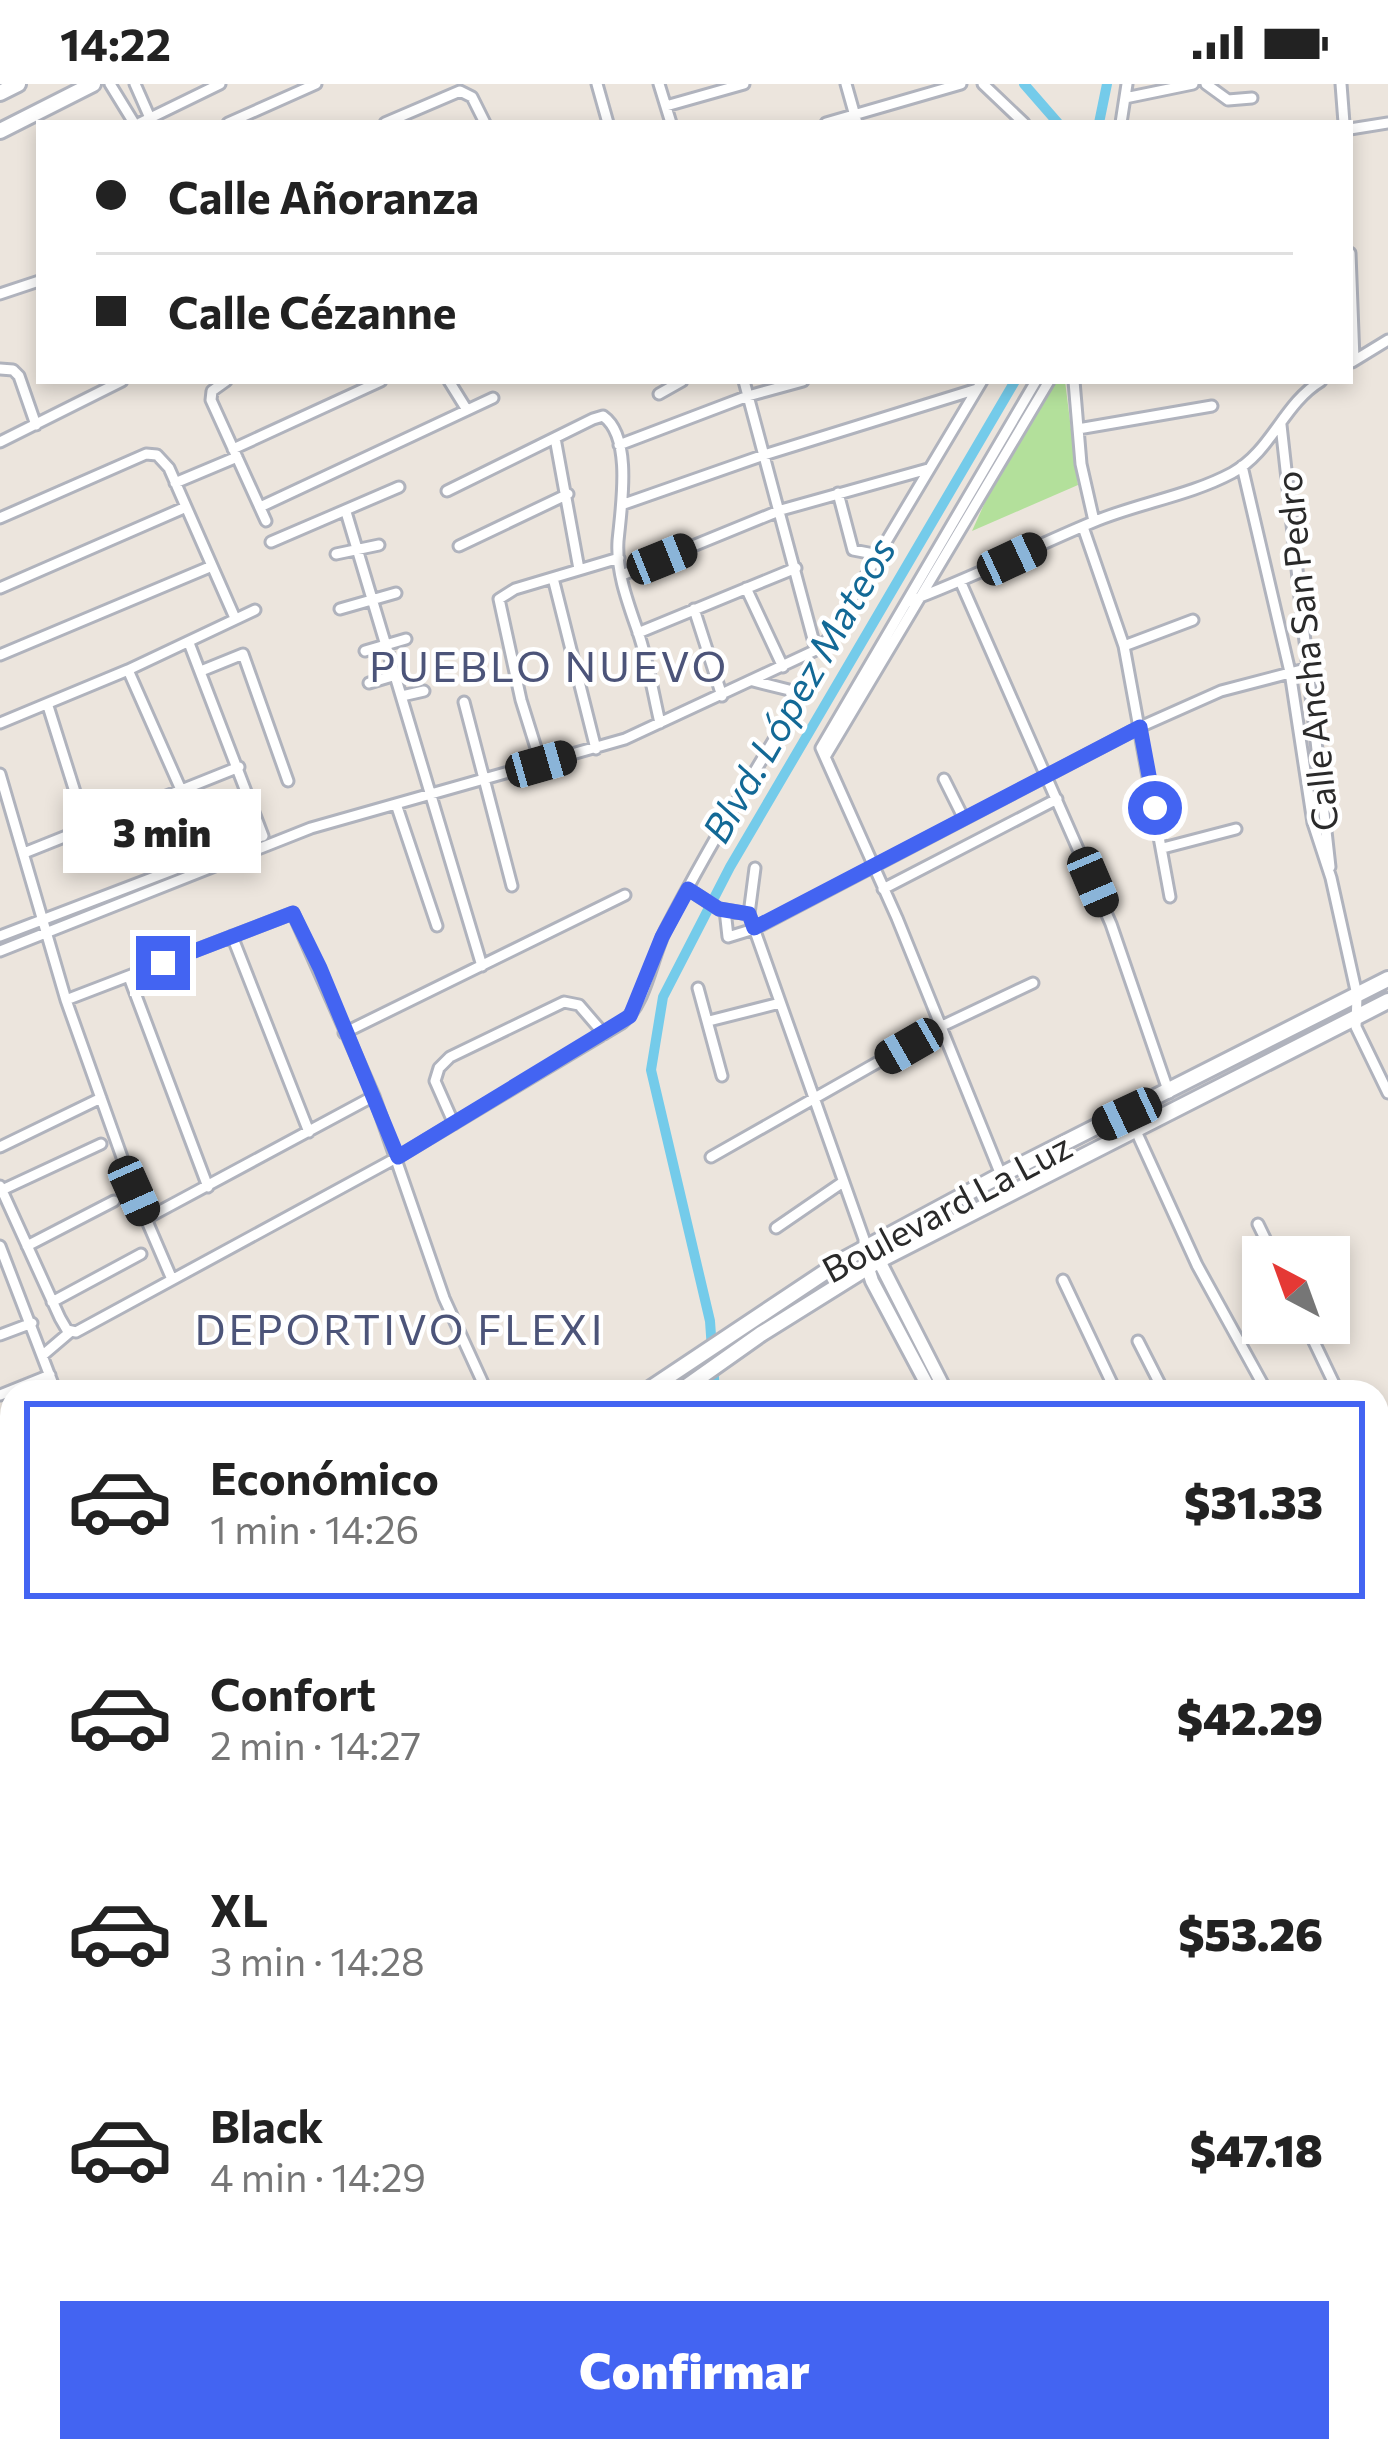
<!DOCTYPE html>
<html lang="es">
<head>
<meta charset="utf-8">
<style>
  body { margin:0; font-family:Commissioner,sans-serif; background:#f2f2f2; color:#222; height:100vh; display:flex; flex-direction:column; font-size:45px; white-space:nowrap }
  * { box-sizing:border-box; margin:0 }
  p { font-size:39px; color:#767676 }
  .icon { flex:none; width:66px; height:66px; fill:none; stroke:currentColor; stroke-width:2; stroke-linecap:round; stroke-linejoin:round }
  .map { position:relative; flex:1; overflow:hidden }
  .details { position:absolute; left:0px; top:1296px; width:1389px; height:1083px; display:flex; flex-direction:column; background:#fff; border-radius:36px 36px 0 0; box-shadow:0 6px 18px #0003 }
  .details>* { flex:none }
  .top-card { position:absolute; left:36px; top:36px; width:1317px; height:264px; border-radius:0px; box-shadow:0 6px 18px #0003; display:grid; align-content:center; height:264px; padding:0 60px; background:#fff }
  .needle { width:78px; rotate:319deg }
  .controls { position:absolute; left:1242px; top:1152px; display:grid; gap:24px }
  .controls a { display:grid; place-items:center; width:108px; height:108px; border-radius:0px; background:#fff; box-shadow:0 6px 18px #0003; font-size:60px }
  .end { position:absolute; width:54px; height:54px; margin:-27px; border:15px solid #4364f2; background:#fff; box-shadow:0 0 0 6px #fff }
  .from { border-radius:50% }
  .bubble { position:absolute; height:84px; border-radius:0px; background:#fff; box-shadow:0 6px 18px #0003; font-size:39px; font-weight:800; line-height:84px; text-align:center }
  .car { position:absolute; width:36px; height:72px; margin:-36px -18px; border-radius:15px; box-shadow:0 0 9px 3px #0007; background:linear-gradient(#222 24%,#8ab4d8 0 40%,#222 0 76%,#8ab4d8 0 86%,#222 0) }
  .top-card b { display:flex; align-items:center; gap:42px; height:114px; font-size:45px }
  .top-card b+b { border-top:3px solid #e0e0e0 }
  .top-card i { width:30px; height:30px; background:#222 }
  ul { padding:21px 0 0; list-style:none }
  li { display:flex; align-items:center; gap:36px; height:198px; margin:0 24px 18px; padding:0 36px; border:6px solid transparent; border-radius:0px }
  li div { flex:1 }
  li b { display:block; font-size:45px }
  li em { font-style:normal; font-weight:800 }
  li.selected { border-color:#4364f2 }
  li>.icon { width:108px; height:108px; stroke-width:1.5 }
  .cta { display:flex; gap:24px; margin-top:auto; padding:24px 60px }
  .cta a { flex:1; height:138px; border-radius:0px; background:#4364f2; color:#fff; font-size:48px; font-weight:800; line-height:138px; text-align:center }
  .status { display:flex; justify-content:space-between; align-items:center; height:84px; padding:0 60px; background:#fff; direction:ltr }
  .status svg { height:33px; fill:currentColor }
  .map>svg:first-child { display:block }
  .green { fill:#b3e09b }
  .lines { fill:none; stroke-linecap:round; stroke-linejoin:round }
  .canal { stroke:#74cbea; stroke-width:10 }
  .minor-casing { stroke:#b0b3bd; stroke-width:15 }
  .tertiary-casing { stroke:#b0b3bd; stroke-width:18 }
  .secondary-casing { stroke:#b0b3bd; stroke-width:20 }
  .minor { stroke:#fff; stroke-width:9 }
  .tertiary { stroke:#fff; stroke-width:12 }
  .secondary { stroke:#fff; stroke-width:14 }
  .route { stroke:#4364f2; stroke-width:15 }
  .labels { text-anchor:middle; stroke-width:9; stroke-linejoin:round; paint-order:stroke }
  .street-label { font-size:36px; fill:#2a2a2a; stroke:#fff }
  .water-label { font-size:39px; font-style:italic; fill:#136996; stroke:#fff }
  .quarter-label { font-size:42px; letter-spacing:3px; fill:#4c5479; stroke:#fff }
</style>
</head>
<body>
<div class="status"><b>14:22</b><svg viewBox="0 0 49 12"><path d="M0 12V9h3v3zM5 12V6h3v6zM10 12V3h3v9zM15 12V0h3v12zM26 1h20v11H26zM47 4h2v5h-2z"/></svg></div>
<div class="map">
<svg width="1388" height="2378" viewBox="0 0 1388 2378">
  <rect width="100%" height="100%" fill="#ece5dd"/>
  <path class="green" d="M1053,297H1065L1078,401L972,447L1009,365Z"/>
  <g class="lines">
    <path class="canal" d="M1024,0L1058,39
      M1099,39L1107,0
      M715,1308L710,1237L651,986L663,913L730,783L1015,297
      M753,2367L754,2378"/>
    <defs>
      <path id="minor" d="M110,0L134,39
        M135,0L150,34
        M597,0L608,39
        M659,0L671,39
        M846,0L857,39
        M983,0L1024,39
        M1206,0L1228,16L1252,14
        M1341,0L1344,39
        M1125,14L1193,0
        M666,22L744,0
        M140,39L220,0
        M228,39L316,0
        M385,39L460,7L472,13L485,39
        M826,39L961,0
        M1121,39L1127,0
        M1350,45L1388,39
        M1350,169L1354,276
        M0,210L39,197
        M1352,278L1388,256
        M0,285L13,286L19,292L36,341
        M226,297L212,307L211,316L266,437
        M449,297L467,326
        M744,297L816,566
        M1074,297L1081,380L1094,437
        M659,310L682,297
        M1281,341L1330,783
        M1078,345L1212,322
        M555,354L579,485
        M0,358L122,297
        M619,361L748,312L803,297
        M233,365L381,297
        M1242,382L1290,588L1313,739L1331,794L1357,911L1356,943L1388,1009
        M175,399L237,373
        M447,407L593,335L603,332C633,353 621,424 618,457C616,488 628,519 638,548C648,577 653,609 660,639
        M838,409L853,466L879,471
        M624,420L764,371L977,305
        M260,423L493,314
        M346,428L482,882
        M0,434L146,370L157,371L169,384L235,534
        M1083,443L1124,562L1170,813
        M271,458L399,403
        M459,462L568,410
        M336,470L379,461
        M622,491L781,426L928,385
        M553,494L596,665
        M961,499L1111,840L1169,1009
        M0,504L186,423
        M746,504L783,583
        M907,518C971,495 1030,464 1093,438C1138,419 1189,412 1232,389C1272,367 1283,320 1321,297
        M340,525L396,509
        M694,525L722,612
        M638,549L796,484
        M189,559L263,752
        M1124,562L1193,536
        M365,567L406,555
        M0,571L212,482
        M128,586L182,708
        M201,587L243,570L288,697
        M369,599L396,591
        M402,612L424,607
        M464,618L512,802
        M48,622L87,746
        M0,639L128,586L255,526
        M825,673L1049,297
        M541,680L521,616L499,515L515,505L619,474
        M0,690L66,916L134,1107L171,1193
        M944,695L964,735
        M396,720L437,842
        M1163,764L1236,745
        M24,769L239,683
        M755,784L749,830L864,1155V1165
        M688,805L719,825L749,830
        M883,805L1057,715
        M725,826L728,853L754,845L1140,643L1221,607L1309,584
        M0,852L262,752
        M232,852L309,1048
        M0,867L311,744L625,655L816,566L828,555L982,297
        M129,893L208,1103
        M698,904L722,992
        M66,916L293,829L374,1012L444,1214L487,1308
        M709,937L780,919
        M344,949L625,811
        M454,1040L435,997L439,984L450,973L564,918L579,921L604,950
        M1135,1045L1197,1181L1267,1308
        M0,1063L101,1014
        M711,1073L940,943L1033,899
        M1001,1091L897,834L821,664L1036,297
        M0,1102L60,1234L67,1246L76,1248L398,1073L622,939C647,918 651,876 665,847C705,769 750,694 796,620L789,606L753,597
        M2,1106L101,1060
        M147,1134L374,1012
        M1258,1140L1274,1173
        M776,1144L843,1098
        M0,1162L56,1308
        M27,1162L114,1117
        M1063,1196L1116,1308
        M52,1218L141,1170
        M1305,1239L1338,1308
        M0,1251L32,1239
        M1138,1257L1164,1308
        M43,1271L70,1248
        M0,1311L50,1291
        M0,1348L12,1343
        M0,1387L12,1382
        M1377,1390L1388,1414
        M0,1446L12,1441
        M1377,1472L1388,1466
        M1377,1497L1388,1522
        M0,1505L12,1500
        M0,1565L12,1560
        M1377,1616L1388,1632
        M0,1624L12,1619
        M1377,1752L1388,1748
        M1377,1772L1388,1769
        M0,1859L12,1856
        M1377,1910L1388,1905
        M0,1945L12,1941
        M0,2032L12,2029
        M1377,2059L1388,2107
        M0,2118L12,2115
        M1377,2133L1388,2126
        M0,2208L12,2204
        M578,2367L583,2378
        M595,2367L600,2378
        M934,2367L937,2378
        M1089,2367L1092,2378
        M319,2378L356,2367"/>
      <path id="tertiary" d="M871,1161L946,1308
        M866,1178L872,1197L931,1308
        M1316,2367L1319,2378
        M1332,2367L1335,2378"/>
      <path id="secondary" d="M0,9L18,0
        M0,47L93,0
        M645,1308L843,1176L1001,1091L1388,895
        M679,1308L761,1250L878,1177L1388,917
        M0,1694L12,1734
        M0,1742L5,1752L12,1756
        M0,1780L12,1821
        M181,2367L184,2378
        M205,2367L208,2378"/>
    </defs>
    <use href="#minor" class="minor-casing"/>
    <use href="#tertiary" class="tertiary-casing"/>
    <use href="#secondary" class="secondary-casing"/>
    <use href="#minor" class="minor"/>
    <use href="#tertiary" class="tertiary"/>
    <use href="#secondary" class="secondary"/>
  </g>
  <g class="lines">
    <path class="route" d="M163,879L293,829L320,884L398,1073L630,932L662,853L688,805L719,825L749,830L754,844L1140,643L1155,724"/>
  </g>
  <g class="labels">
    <g class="street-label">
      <text transform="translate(1307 567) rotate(-96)" y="13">Calle Ancha San Pedro</text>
      <text transform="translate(947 1124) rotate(-28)" y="13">Boulevard La Luz</text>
    </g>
    <g class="water-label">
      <text transform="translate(799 606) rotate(-60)" y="14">Blvd. López Mateos</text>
    </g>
    <g class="quarter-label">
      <text x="549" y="598">PUEBLO NUEVO</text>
      <text x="400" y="1261">DEPORTIVO FLEXI</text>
    </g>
  </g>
</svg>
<div class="controls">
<a><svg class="needle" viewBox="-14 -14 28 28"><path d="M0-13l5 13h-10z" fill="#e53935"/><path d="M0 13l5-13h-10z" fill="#767676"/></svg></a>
</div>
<i class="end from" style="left:1155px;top:724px"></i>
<i class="end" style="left:163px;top:879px"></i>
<div class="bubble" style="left:63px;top:705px;width:198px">3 min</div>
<i class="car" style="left:662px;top:475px;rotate:68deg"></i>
<i class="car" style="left:1012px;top:475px;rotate:65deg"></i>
<i class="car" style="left:541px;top:680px;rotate:74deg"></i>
<i class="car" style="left:1093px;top:798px;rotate:157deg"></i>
<i class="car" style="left:909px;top:962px;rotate:240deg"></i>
<i class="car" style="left:1127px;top:1030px;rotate:245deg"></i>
<i class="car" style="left:134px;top:1107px;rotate:156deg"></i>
<div class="top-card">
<b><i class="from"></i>Calle Añoranza</b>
<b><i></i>Calle Cézanne</b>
</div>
<section class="details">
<ul>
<li class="selected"><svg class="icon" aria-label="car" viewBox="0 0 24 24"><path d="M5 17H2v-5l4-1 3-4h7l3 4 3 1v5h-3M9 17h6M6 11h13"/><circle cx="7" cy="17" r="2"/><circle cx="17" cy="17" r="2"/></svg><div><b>Económico</b><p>1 min · 14:26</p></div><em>$31.33</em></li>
<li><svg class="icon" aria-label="car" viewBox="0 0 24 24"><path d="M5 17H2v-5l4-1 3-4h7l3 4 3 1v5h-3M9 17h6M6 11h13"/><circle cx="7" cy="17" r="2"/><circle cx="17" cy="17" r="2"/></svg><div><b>Confort</b><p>2 min · 14:27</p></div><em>$42.29</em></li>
<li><svg class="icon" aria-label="car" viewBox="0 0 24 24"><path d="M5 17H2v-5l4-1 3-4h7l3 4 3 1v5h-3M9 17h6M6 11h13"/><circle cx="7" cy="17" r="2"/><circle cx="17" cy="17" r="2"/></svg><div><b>XL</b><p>3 min · 14:28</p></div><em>$53.26</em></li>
<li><svg class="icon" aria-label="car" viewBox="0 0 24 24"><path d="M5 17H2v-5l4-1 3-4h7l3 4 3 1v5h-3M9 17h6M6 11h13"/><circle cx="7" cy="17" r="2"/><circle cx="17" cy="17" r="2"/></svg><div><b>Black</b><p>4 min · 14:29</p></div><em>$47.18</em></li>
</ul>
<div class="cta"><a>Confirmar</a></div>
</section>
</div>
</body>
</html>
